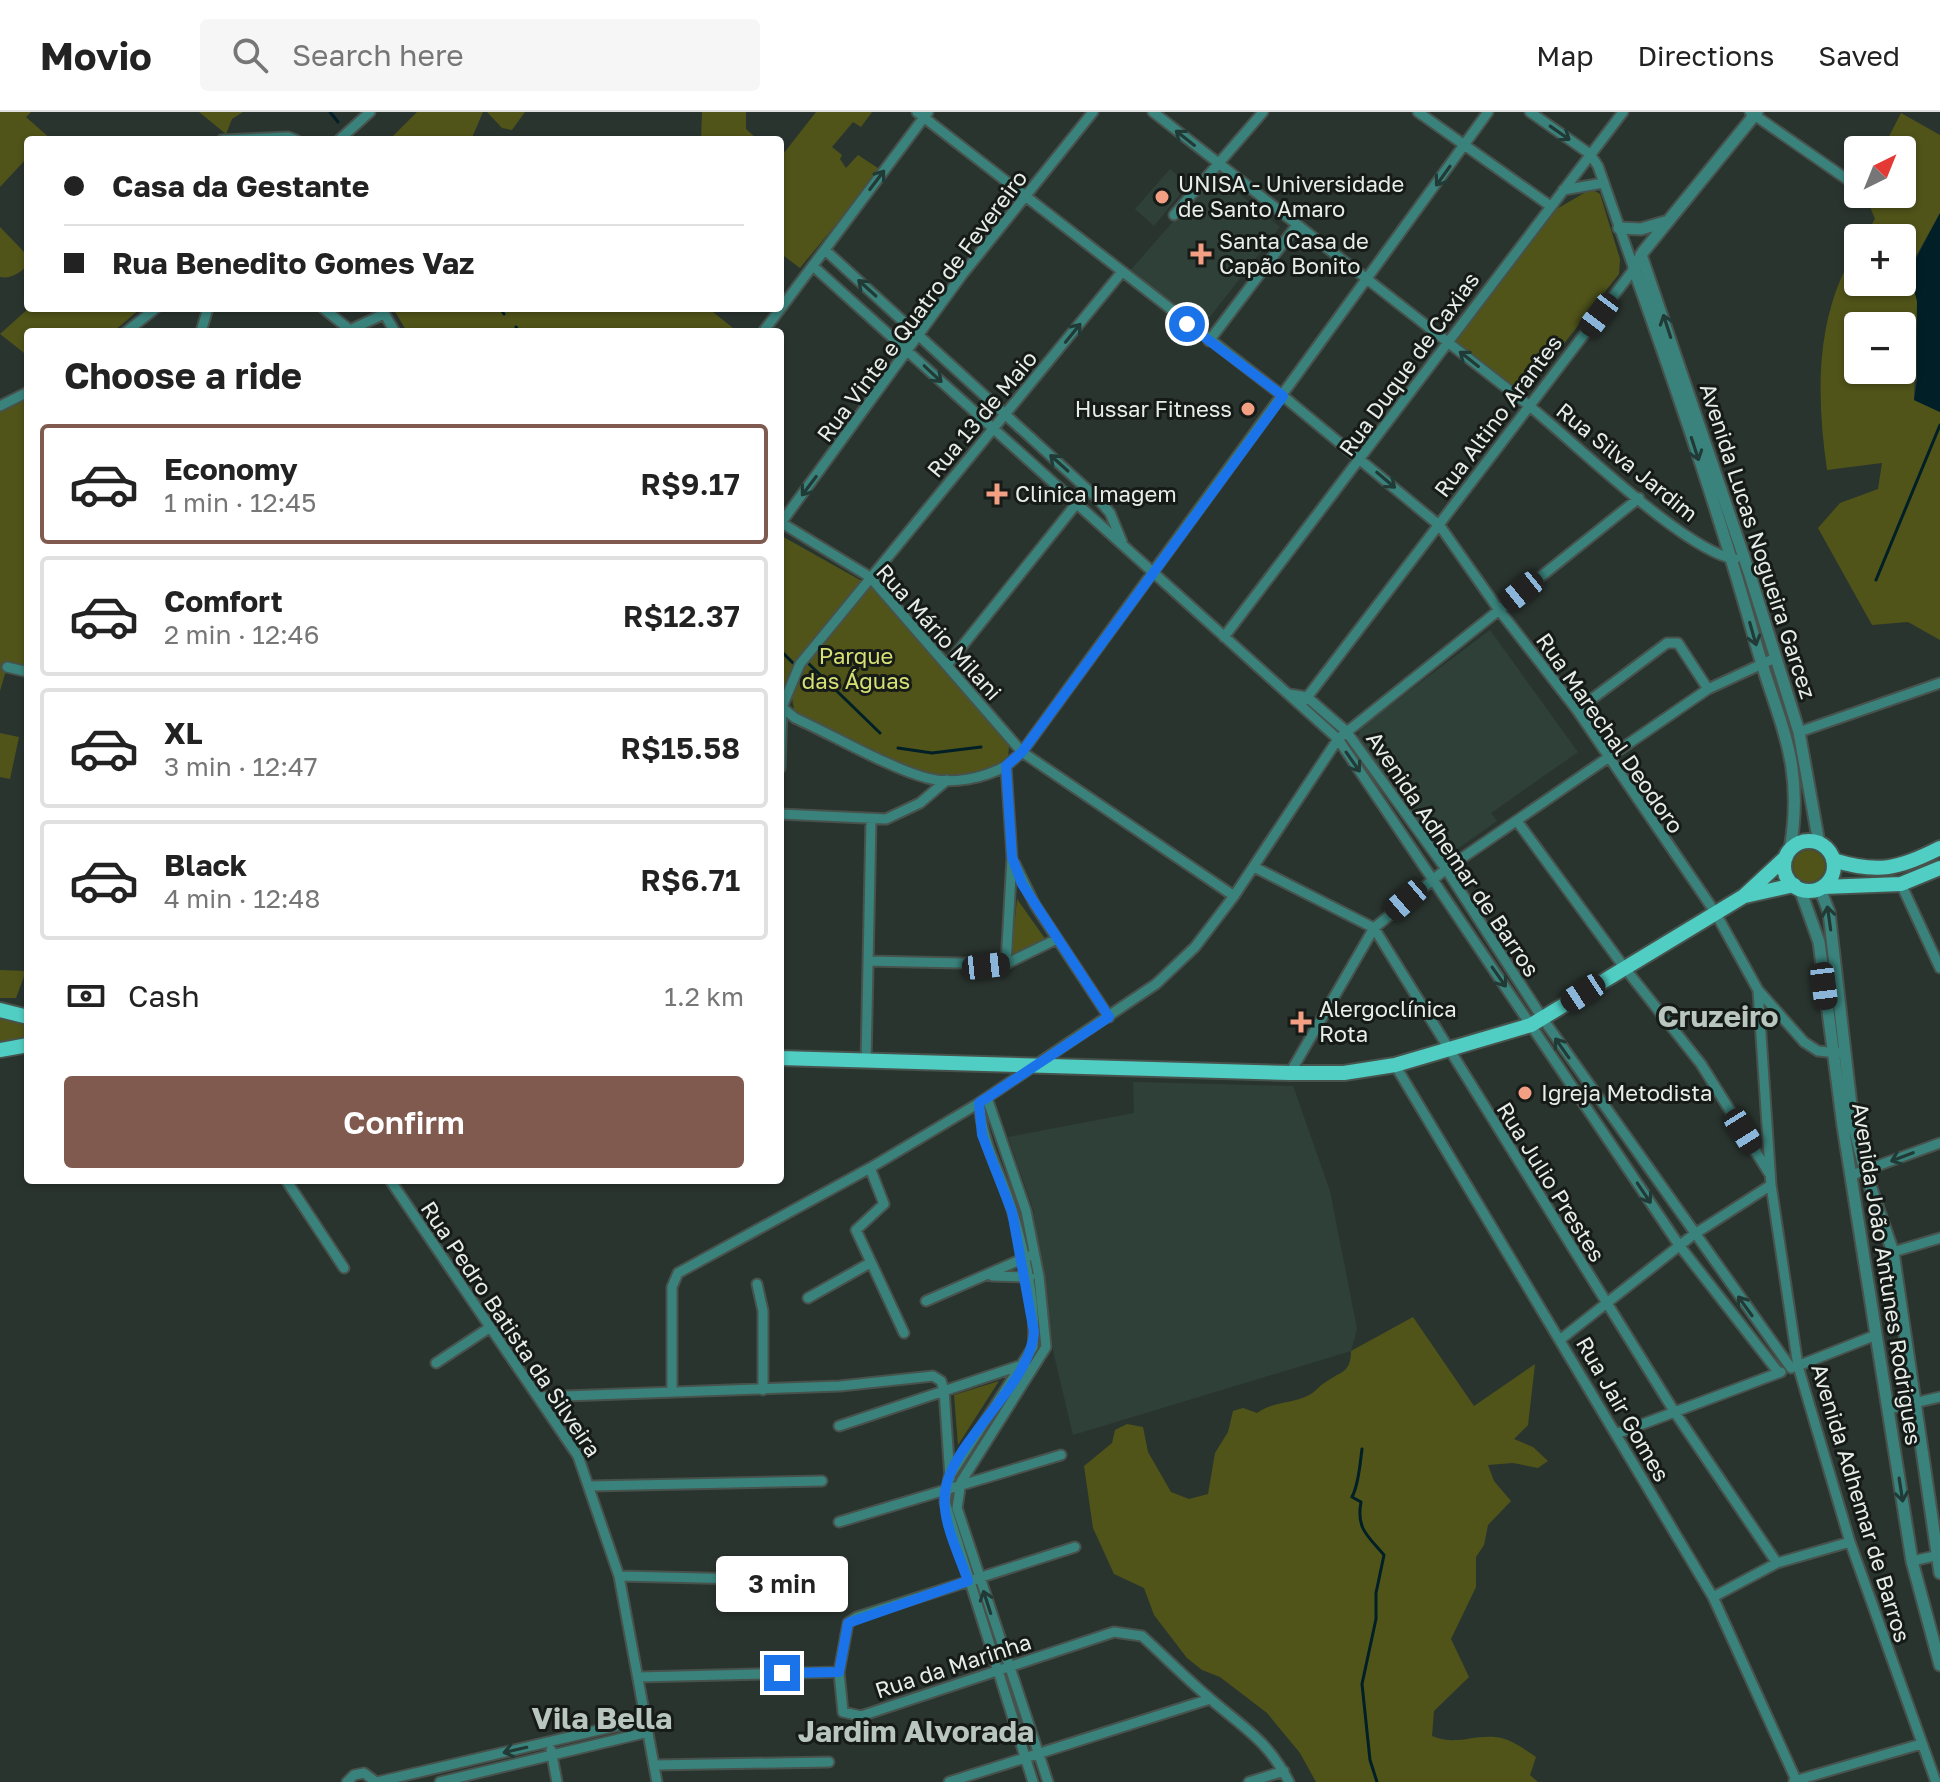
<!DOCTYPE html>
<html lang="en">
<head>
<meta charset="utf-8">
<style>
  body { margin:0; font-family:"Golos Text",sans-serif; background:#f6f6f6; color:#222; height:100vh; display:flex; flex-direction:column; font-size:30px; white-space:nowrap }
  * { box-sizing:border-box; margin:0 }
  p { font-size:26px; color:#767676 }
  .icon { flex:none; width:44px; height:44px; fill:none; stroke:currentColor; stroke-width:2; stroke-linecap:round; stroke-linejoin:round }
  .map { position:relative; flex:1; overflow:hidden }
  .panel { position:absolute; left:24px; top:216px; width:760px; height:856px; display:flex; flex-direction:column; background:#fff; border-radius:8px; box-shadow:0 2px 6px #0004 }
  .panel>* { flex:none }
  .hud { position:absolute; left:24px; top:24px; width:760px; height:176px; border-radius:8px; box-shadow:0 2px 6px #0004; display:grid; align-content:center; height:176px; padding:0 40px; background:#fff }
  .needle { width:52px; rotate:43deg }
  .buttons { position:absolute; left:1844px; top:24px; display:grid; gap:16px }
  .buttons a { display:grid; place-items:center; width:72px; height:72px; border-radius:8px; background:#fff; box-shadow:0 2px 6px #0004; font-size:40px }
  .end { position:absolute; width:36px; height:36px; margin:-18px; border:10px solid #1a73e8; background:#fff; box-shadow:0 0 0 4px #fff }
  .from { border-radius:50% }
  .bubble { position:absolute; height:56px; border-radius:8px; background:#fff; box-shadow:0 2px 6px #0004; font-size:26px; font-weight:600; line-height:56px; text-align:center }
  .car { position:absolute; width:24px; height:48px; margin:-24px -12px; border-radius:10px; box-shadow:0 0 6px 2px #0007; background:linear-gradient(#222 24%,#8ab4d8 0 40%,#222 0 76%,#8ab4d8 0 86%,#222 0) }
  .hud b { display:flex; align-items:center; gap:28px; height:76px; font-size:30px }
  .hud b+b { border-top:2px solid #e0e0e0 }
  .hud i { width:20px; height:20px; background:#222 }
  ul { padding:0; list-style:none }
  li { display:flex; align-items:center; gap:24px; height:120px; margin:0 16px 12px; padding:0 24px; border:4px solid #e0e0e0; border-radius:8px }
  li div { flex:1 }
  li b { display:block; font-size:30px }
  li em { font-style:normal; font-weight:600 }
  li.selected { border-color:#805a4e }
  li>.icon { width:72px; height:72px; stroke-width:1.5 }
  h2 { padding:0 40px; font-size:36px; line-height:96px }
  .pay { display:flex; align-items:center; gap:20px; height:88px; padding:0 40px; font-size:30px }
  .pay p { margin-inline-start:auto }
  .primary-button { display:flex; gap:16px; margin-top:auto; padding:16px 40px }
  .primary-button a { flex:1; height:92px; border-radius:8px; background:#805a4e; color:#fff; font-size:32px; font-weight:600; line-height:92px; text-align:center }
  header { display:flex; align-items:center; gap:48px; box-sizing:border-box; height:112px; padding:0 40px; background:#fff; border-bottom:2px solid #e0e0e0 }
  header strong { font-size:38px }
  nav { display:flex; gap:44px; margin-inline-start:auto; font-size:28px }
  .search { width:560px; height:72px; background:#f6f6f6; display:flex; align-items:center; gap:20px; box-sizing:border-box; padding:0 28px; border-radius:8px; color:#767676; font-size:30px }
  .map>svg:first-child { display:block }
  .built { fill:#2f4038 }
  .green { fill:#505419; fill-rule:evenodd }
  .water { fill:#001f26 }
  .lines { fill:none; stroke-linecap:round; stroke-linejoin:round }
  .stream { stroke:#001f26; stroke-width:3 }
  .minor-casing { stroke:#48524d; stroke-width:13 }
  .tertiary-casing { stroke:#48524d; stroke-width:15 }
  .primary-casing { stroke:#48524d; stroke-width:18 }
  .minor { stroke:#3a837c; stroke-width:9 }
  .tertiary { stroke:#3a837c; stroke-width:11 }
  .primary { stroke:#51cec3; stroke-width:14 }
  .oneway { stroke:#213a36 }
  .route { stroke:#1a73e8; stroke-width:10 }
  .poi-dot { fill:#f39f83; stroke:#161b18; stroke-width:3 }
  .labels { text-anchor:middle; stroke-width:6; stroke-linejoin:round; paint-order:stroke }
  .poi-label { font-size:22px; fill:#e7eeea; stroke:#161b18; text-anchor:start }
  .street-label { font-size:22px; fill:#e7eeea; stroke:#161b18 }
  .park-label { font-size:22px; fill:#d7e073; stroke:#161b18 }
  .district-label { font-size:30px; font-weight:bold; fill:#b9c6bf; stroke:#161b18 }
</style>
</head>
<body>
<header>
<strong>Movio</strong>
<div class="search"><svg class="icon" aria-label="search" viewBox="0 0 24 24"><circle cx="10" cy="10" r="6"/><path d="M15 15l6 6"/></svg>Search here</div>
<nav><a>Map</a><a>Directions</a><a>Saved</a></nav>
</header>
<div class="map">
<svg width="1940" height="1670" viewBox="0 0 1940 1670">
  <rect width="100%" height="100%" fill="#2a342f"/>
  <path class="built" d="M1170,57L1188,73L1154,114L1135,97Z
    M1215,62L1280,115L1199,219L1127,162Z
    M1490,518L1578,640L1491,701L1497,709L1443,747L1358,625L1360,616Z
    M1133,970L1293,974L1330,1079L1357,1217L1351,1239L1073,1323L1054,1243L1033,1097L1008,1025L1134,1001Z"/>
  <path class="green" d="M0,0H31L26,5L52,28H28V45L0,75Z
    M199,0H243L232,7L226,22Z
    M417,0H483L471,28H389Z
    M487,0H525L512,18L502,16Z
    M702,0H746V17L758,28H701Z
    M816,0H872L861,15L853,10L832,35L842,43L840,47L846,56L858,43L881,58L800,156L780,141V46Z
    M1901,1L1940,23V101L1916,144L1911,165L1917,189L1914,288L1940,300V528L1908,510L1872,513L1818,416L1840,391L1878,377L1882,351L1827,358C1816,280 1815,202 1858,134V170H1902V126H1863L1875,107L1865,82H1902V38H1882ZM1858,214H1902V258H1858Z
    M1591,77L1600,82L1620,147L1619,162L1524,282L1453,232L1555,98Z
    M0,115L28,144V153C20,161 11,167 0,165Z
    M29,196H141L113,220H28V244L0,222Z
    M393,196H708L738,220H407Z
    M28,280V560L7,555L0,579V294Z
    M780,423L876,477L1006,630L1009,635L1008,646L986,659L927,667L795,603L790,575L780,573Z
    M0,621L19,625L10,667L0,665Z
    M1793 754a16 16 0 1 1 32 0a16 16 0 1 1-32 0Z
    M1017,787L1046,828L1011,847Z
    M0,858L26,859L16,886H0Z
    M0,898L28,905V933L0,938Z
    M1413,1205L1474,1294L1535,1252L1528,1313L1514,1327L1533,1335L1548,1349L1538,1356L1513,1351L1488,1353L1494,1369L1511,1389L1488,1413L1484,1433L1476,1445V1475L1451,1527L1469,1565L1434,1599L1432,1624C1456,1634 1470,1623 1495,1625C1510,1626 1524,1637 1536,1645L1530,1663L1538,1670H1316L1300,1641L1267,1601L1220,1565L1202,1558L1187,1546L1154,1503L1144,1476L1114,1462L1093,1416L1084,1354L1112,1331L1115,1318L1127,1312L1143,1315L1148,1340L1171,1380L1189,1387L1208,1382L1215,1341L1228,1320L1233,1299L1243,1296L1257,1301C1273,1289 1294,1292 1311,1282C1316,1279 1320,1273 1326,1270C1341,1259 1351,1261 1351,1239Z
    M999,1269L958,1333L954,1283Z"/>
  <path class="water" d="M1940,101V300L1914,288L1917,268V189L1911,165L1912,154Z"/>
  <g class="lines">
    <path class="stream" d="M330,0L338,10
      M500,196L504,202
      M516,215L519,220
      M1876,468L1940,313
      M780,538L793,551
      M808,551L880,621
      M898,636L932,641L981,635
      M1362,1337C1360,1351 1359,1372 1352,1385L1361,1390C1356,1417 1368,1424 1384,1443L1376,1481V1507L1362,1572L1370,1648L1377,1670"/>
    <defs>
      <path id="minor" d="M917,0L1283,284L1440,414L1499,498L1577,598L1715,800L1758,878L1804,930L1818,939L1839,941
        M1153,0C1277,98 1403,194 1527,292C1572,328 1686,440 1735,447
        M1418,0L1549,93
        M1750,0L1848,68
        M222,28L288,25L296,28
        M339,28L370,0
        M1563,78L1603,71
        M1174,103L1263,0
        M825,138L1099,388L1110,401L1122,430
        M813,154L1338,627L1679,1133L1779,1261
        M323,196L350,218L384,202
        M381,196L395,220
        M126,220L156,196
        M201,220L208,196
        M763,220L928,0
        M1209,229L1297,113
        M0,294L28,280
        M780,410L870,465L1022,640L1234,784
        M781,411L962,163L1093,0
        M1224,525L1623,0
        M947,553L1077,391
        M7,555L28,560
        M1289,582L1307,585L1346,619L1446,757L1543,907L1791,1256
        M1305,588L1634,157L1598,54L1590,42L1530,0
        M780,594L795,606C833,623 889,656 927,666C952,673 984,666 1006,654
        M1577,598L1667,531H1678L1708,577
        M1799,620L1940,571
        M780,656L782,595L800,552L1121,161
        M780,702L886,707L920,691L947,668
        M1517,709L1624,855L1701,952L1769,1061
        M1015,752L1035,793L1109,905
        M1254,755L1374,816L1674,1299L1777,1451
        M1901,772L1940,856
        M868,849L1006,852L1057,827
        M1006,852L1012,745L1006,654L1022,640L1488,0
        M1758,878L1771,1073L1798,1254L1850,1430L1936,1670
        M866,950L871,708
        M1395,953L1713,1485L1797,1670
        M1290,961L1374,816L1446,757L1708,577L1775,546
        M987,986L1026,1099L1039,1165L1046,1235L961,1370L957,1396L1048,1670
        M979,991C983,1036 1001,1060 1013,1101C1025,1142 1037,1193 1033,1235L949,1365L945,1390L1033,1670
        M870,1056L884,1092L856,1118L904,1221
        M1852,1063L1940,1031
        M286,1068L344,1156
        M390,1068L578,1344L619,1464L657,1670
        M1893,1140L1940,1126
        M992,1164L1030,1165
        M757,1172L763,1199V1278
        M808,1186L870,1151
        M926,1189L1029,1144
        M1561,1227L1693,1123L1771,1073
        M436,1251L489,1216
        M1795,1255L1876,1223
        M672,1279V1175L678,1161L870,1056L979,991L1156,872L1195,835L1234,784L1338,627L1639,386
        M538,1285L840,1274L933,1264L941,1269L944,1278L950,1366
        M1888,1297L1940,1285
        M839,1314L1025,1252
        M1616,1322L1781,1260
        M591,1374L822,1369
        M839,1410L1061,1343
        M1075,1435L857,1505L848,1511L839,1560L843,1600L861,1604L1114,1520L1142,1524C1164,1544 1185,1565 1207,1584C1242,1615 1267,1627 1289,1670
        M1912,1449L1940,1443
        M619,1464L826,1469
        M1713,1485L1777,1451L1850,1430
        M639,1565L839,1560
        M551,1638L557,1670
        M654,1653L829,1650
        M1794,1669L1921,1632
        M347,1670L354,1663L364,1661L376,1670
        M377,1670L646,1607
        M440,1670L648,1620
        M949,1670L1210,1587
        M1249,1670L1284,1659"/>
      <path id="tertiary" d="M1757,0L1643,140L1634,157C1678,281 1721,406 1756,532C1779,613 1805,650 1790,738
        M1619,116L1641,117L1665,110
        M1641,143L1750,463L1799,620L1819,731
        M1800,777L1819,830L1843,1014L1912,1449L1940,1553
        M1820,777L1829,800L1853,1011L1865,1059L1893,1140L1940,1461"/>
      <path id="primary" d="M1784 754a25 25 0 1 1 50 0a25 25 0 1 1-50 0Z
        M1833,748C1878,762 1899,757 1940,736
        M1823,775L1901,772L1940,756
        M1745,784L1794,773
        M0,898L28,905
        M0,938L28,933
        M780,946L1290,961H1344L1395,953L1531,913L1744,784L1786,745"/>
    </defs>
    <use href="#minor" class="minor-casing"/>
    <use href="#tertiary" class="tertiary-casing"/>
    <use href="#primary" class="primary-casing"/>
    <use href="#minor" class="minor"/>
    <use href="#tertiary" class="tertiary"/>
    <use href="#primary" class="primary"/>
  </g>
  <defs><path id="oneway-shaft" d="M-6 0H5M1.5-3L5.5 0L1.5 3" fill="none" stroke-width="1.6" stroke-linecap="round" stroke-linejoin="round" transform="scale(2)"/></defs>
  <g class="oneway">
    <use href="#oneway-shaft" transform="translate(1560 21) rotate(35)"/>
    <use href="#oneway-shaft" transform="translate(1185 26) rotate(-142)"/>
    <use href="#oneway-shaft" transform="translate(1443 64) rotate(126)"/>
    <use href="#oneway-shaft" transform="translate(877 68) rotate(-53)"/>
    <use href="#oneway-shaft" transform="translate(867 176) rotate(-138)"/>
    <use href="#oneway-shaft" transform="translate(1667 214) rotate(-108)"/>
    <use href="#oneway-shaft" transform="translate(1073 221) rotate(-51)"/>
    <use href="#oneway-shaft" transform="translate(1469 247) rotate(-142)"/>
    <use href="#oneway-shaft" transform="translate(933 262) rotate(43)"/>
    <use href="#oneway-shaft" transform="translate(1695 337) rotate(72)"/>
    <use href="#oneway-shaft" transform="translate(1059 351) rotate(-138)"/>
    <use href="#oneway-shaft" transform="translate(1386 368) rotate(40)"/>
    <use href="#oneway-shaft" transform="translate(809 374) rotate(127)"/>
    <use href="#oneway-shaft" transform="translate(1753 522) rotate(74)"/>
    <use href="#oneway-shaft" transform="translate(1353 650) rotate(55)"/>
    <use href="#oneway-shaft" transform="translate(1829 806) rotate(-98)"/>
    <use href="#oneway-shaft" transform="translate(1499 865) rotate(55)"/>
    <use href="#oneway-shaft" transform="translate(1562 936) rotate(-125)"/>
    <use href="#oneway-shaft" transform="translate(1902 1045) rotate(159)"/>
    <use href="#oneway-shaft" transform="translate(1644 1081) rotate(56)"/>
    <use href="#oneway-shaft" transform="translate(1745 1194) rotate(-126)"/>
    <use href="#oneway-shaft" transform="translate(1901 1378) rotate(81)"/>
    <use href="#oneway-shaft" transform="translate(987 1490) rotate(-108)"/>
    <use href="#oneway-shaft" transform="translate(515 1638) rotate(167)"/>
  </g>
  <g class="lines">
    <path class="route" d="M782,1561L839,1560L848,1511L968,1469C959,1442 941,1408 945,1380C951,1330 1030,1274 1034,1220L1012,1100L982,1023L979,991L1109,905L1022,772L1012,745L1006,654L1022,640L1283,284L1187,212"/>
  </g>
  <g class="poi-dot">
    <circle cx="1162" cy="85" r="8"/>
    <path d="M1197 130h8v8h8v8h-8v8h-8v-8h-8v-8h8z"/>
    <circle cx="1248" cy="297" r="8"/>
    <path d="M993 370h8v8h8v8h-8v8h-8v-8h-8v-8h8z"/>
    <path d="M1297 898h8v8h8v8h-8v8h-8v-8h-8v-8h8z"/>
    <circle cx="1525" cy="981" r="8"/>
  </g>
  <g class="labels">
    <g class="poi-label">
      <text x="1178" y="80">UNISA - Universidade<tspan x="1178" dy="25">de Santo Amaro</tspan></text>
      <text x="1219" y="137">Santa Casa de<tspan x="1219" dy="25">Capão Bonito</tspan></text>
      <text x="1232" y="305" text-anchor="end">Hussar Fitness</text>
      <text x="1015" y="390">Clinica Imagem</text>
      <text x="1319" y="905">Alergoclínica<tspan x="1319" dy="25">Rota</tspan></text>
      <text x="1541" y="989">Igreja Metodista</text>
    </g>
    <g class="street-label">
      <text transform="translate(922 194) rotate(-53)" y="8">Rua Vinte e Quatro de Fevereiro</text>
      <text transform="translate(1409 252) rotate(-54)" y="8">Rua Duque de Caxias</text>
      <text transform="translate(982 302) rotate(-50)" y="8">Rua 13 de Maio</text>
      <text transform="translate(1498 304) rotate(-53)" y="8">Rua Altino Arantes</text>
      <text transform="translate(1627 350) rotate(39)" y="8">Rua Silva Jardim</text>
      <text transform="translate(1758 429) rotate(72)" y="8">Avenida Lucas Nogueira Garcez</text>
      <text transform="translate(939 520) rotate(48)" y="8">Rua Mário Milani</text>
      <text transform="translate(1610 621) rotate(55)" y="8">Rua Marechal Deodoro</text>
      <text transform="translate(1453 742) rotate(56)" y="8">Avenida Adhemar de Barros</text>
      <text transform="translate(1551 1070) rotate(58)" y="8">Rua Julio Prestes</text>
      <text transform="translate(1887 1162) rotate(81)" y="8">Avenida João Antunes Rodrigues</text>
      <text transform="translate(511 1217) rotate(56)" y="8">Rua Pedro Batista da Silveira</text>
      <text transform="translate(1623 1297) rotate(60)" y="8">Rua Jair Gomes</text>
      <text transform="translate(1861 1391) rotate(73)" y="8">Avenida Adhemar de Barros</text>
      <text transform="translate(953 1554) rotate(-18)" y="8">Rua da Marinha</text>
    </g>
    <g class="park-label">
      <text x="856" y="552">Parque<tspan x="856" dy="25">das Águas</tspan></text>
    </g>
    <g class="district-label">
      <text x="1718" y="915">Cruzeiro</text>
      <text x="602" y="1617">Vila Bella</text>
      <text x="916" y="1630">Jardim Alvorada</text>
    </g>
  </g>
</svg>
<div class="buttons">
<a><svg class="needle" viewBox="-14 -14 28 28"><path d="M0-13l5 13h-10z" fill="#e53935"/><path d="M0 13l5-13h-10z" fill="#767676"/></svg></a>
<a>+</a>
<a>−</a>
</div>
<i class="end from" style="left:1187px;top:212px"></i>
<i class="end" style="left:782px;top:1561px"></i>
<div class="bubble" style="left:716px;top:1444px;width:132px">3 min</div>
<i class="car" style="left:1599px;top:203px;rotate:217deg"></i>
<i class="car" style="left:1522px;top:479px;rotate:231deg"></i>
<i class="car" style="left:1406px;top:788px;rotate:229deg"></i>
<i class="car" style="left:986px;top:854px;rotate:84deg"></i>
<i class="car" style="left:1824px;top:874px;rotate:173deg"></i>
<i class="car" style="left:1583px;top:881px;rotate:237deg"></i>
<i class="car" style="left:1743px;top:1019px;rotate:148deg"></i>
<div class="hud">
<b><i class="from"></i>Casa da Gestante</b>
<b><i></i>Rua Benedito Gomes Vaz</b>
</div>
<section class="panel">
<h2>Choose a ride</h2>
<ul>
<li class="selected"><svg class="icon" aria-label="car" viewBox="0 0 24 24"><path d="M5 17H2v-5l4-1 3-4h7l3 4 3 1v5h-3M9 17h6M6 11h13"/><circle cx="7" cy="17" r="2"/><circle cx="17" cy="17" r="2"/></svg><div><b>Economy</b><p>1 min · 12:45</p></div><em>R$9.17</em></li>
<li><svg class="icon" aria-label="car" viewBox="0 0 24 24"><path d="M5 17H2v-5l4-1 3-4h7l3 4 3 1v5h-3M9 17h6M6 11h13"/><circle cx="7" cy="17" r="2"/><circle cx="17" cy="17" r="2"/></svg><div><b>Comfort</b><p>2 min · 12:46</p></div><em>R$12.37</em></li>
<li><svg class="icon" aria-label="car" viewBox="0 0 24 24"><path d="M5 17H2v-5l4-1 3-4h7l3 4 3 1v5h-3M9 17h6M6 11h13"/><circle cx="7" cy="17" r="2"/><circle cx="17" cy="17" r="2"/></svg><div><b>XL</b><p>3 min · 12:47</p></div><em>R$15.58</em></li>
<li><svg class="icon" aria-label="car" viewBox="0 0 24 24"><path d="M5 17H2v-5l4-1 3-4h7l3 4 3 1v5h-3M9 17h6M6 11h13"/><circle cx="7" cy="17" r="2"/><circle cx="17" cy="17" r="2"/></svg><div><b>Black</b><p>4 min · 12:48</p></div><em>R$6.71</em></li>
</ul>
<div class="pay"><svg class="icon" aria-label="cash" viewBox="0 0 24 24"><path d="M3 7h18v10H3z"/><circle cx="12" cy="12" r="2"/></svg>Cash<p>1.2 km</p></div>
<div class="primary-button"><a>Confirm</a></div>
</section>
</div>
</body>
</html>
